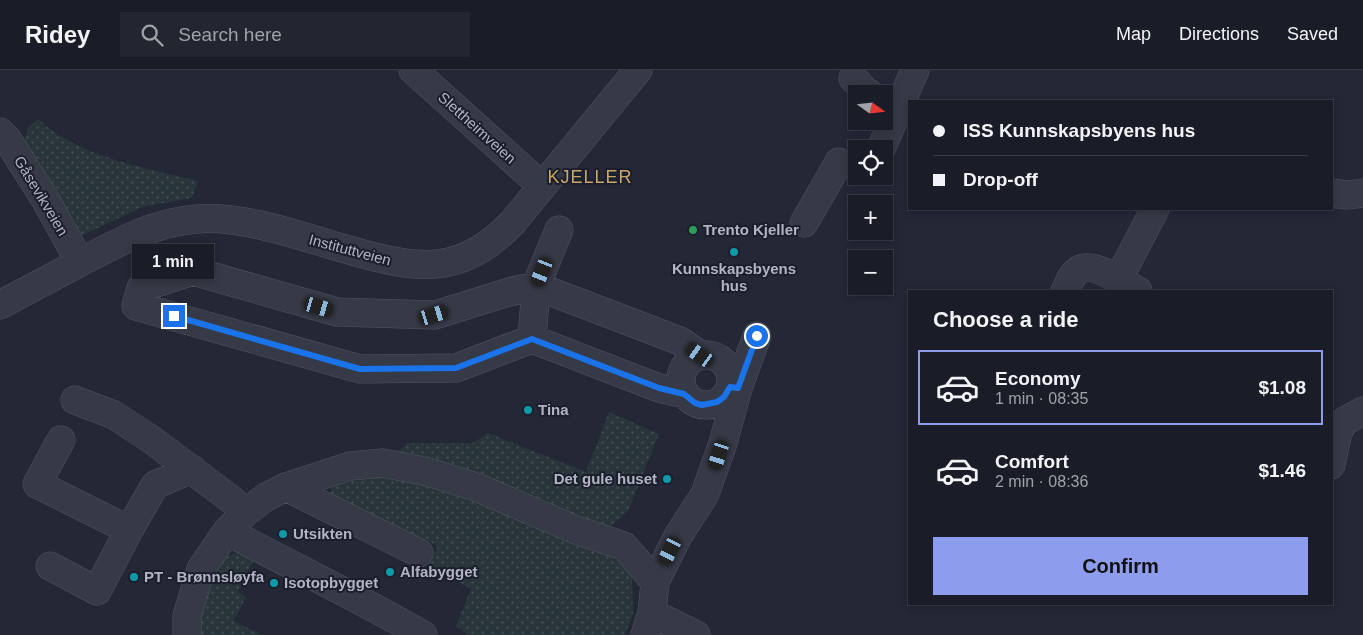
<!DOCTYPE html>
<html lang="en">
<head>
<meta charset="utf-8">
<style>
  body { margin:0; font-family:Helvetica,sans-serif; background:#232630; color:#f1f3f6; height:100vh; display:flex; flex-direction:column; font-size:19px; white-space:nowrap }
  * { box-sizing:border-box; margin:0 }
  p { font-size:16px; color:#9fa2a8 }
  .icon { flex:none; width:28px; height:28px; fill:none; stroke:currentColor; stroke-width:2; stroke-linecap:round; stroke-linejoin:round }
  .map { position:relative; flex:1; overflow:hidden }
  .panel { position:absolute; left:908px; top:220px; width:425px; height:315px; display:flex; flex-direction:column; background:#1a1d28; border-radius:0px; box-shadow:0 2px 8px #0003,0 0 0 1px #383b45 }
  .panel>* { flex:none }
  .hud { position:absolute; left:908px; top:30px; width:425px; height:110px; border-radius:0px; box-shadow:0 2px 8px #0003,0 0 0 1px #383b45; display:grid; align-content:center; height:110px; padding:0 25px; background:#1a1d28 }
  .needle { width:32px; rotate:105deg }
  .buttons { position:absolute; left:848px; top:15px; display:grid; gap:10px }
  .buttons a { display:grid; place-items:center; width:45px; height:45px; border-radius:0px; background:#1a1d28; box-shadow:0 2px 8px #0003,0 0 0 1px #383b45; font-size:25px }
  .end { position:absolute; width:22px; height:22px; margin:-11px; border:6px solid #1a73e8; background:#fff; box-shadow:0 0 0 2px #fff }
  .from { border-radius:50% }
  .bubble { position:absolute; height:35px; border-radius:0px; background:#1a1d28; box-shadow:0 2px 8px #0003,0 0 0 1px #383b45; font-size:16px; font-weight:700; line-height:35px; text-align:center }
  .car { position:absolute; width:15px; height:30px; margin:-15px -8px; border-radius:6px; box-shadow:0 0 4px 1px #0007; background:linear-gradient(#222 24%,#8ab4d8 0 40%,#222 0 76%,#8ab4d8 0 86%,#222 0) }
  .hud b { display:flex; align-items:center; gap:18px; height:48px; font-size:19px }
  .hud b+b { border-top:1px solid #383b45 }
  .hud i { width:12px; height:12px; background:#f1f3f6 }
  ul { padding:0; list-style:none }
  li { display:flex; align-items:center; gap:15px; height:75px; margin:0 10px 8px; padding:0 15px; border:2px solid transparent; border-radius:0px }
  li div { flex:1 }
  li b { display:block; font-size:19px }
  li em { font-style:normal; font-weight:700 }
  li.on { border-color:#8d9cec }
  li>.icon { width:45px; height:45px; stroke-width:1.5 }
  h2 { padding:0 25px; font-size:22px; line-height:60px }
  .button { display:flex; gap:10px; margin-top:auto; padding:10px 25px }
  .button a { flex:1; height:58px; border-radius:0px; background:#8d9cec; color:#111; font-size:20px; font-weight:700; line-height:58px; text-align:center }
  header { display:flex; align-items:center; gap:30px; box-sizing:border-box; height:70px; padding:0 25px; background:#1a1d28; border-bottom:1px solid #383b45 }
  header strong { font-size:24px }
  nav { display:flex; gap:28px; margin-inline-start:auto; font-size:18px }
  .search { width:350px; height:45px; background:#232630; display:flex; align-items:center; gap:12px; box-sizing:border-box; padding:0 18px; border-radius:0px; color:#9fa2a8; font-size:19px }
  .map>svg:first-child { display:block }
  .grass { fill:url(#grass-dots) }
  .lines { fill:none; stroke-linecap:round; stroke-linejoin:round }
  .minor-casing { stroke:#515461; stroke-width:29 }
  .minor { stroke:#363946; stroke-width:28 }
  .route { stroke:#1a73e8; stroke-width:6 }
  .leisure-dot { fill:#2e9e5b; stroke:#1b1e2b; stroke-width:2 }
  .culture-dot { fill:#0f9aa8; stroke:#1b1e2b; stroke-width:2 }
  .labels { text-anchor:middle; stroke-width:4; stroke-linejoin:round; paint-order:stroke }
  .street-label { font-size:15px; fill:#b1b4c3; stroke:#1b1e2b }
  .poi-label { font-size:15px; font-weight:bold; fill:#b1b4c3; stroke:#1b1e2b; text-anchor:start }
  .quarter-label { font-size:18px; letter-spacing:1px; fill:#c7a667; stroke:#1b1e2b }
</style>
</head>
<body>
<header>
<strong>Ridey</strong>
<div class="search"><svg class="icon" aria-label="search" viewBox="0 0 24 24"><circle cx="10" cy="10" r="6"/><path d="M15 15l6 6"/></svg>Search here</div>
<nav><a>Map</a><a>Directions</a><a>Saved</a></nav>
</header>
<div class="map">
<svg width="1363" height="565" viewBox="0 0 1363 565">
  <defs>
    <pattern id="grass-dots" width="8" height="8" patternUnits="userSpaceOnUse" patternTransform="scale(1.25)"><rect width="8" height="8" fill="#28353a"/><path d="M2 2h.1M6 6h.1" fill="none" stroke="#455055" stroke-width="1.8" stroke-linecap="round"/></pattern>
  </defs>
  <rect width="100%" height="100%" fill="#232736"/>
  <path class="grass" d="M38,49C78,87 147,98 198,111L192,128L142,137L77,168L23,75L28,58Z
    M609,342L659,364L628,441L607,460L397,383L407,373H473L488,363L586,402Z
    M357,405L431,411L546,458L622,491L632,505L633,544L625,565H468L456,556L471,519L428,497L438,476L331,425V410Z
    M237,483L253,491L238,522L246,527L234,551L262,565H197L206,504L220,488Z"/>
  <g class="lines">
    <defs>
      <path id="minor" d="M413,0L542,116
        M853,8L865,21L870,24
        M0,62L7,69L45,129L80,192
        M881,79L915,0
        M1331,123L1348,125L1363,123
        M804,153L839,92
        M1118,210L1155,139
        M1065,221C1068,216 1070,209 1074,204C1089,186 1123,213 1138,221
        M0,235C26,221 51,208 77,194C115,174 153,152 197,149C248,145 307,169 356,182C420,200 463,205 513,152L638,0
        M532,269L536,216L559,160
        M681 310a25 25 0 1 1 50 0a25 25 0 1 1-50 0Z
        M685,324L659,318L532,269L456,298L360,299L136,236L141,218L193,201L337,242L435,245L509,222L536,216L680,271L700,285
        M75,330L114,345L152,370L232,430L245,443
        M61,370L37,414L129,460L155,415L192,399
        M1331,395L1338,362L1345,351L1363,341
        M286,417L419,483
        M227,461C292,496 359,528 423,565
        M50,496L97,521L129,460
        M652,543L696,565
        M187,565V546L201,499L227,461L245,443L266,427L286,417L350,396L383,393L428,402L476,417L576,460L624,476L655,512
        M645,565L652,543L655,512L678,466L705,424L723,373L738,318L757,266"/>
    </defs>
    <use href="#minor" class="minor-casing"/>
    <use href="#minor" class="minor"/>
  </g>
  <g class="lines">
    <path class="route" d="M174,246L360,299L456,298L532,269L659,318L684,324L695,333L702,335L717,332L724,327L730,317L738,318L757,266"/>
  </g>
  <circle class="leisure-dot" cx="693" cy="160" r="5"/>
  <g class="culture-dot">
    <circle cx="734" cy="182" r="5"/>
    <circle cx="528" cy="340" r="5"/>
    <circle cx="667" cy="409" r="5"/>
    <circle cx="283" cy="464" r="5"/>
    <circle cx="390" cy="502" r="5"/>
    <circle cx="134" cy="507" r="5"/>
    <circle cx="274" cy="513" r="5"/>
  </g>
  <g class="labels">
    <g class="street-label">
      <text transform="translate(477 58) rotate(42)" y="5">Slettheimveien</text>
      <text transform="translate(41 126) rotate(59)" y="5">Gåsevikveien</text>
      <text transform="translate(350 180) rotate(15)" y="5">Instituttveien</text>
    </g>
    <g class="poi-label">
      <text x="703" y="165">Trento Kjeller</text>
      <text x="734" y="204" text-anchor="middle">Kunnskapsbyens<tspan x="734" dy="17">hus</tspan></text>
      <text x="538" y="345">Tina</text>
      <text x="657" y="414" text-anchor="end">Det gule huset</text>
      <text x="293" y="469">Utsikten</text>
      <text x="400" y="507">Alfabygget</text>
      <text x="144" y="512">PT - Brønnsløyfa</text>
      <text x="284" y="518">Isotopbygget</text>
    </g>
    <g class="quarter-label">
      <text x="590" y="113">KJELLER</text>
    </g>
  </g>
</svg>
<div class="buttons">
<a><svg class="needle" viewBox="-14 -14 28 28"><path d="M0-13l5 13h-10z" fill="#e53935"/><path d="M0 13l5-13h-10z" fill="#9fa2a8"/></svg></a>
<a><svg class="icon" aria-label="locate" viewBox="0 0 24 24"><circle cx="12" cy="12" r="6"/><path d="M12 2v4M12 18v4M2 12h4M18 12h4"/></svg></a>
<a>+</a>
<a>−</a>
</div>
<i class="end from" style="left:757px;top:266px"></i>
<i class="end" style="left:174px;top:246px"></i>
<div class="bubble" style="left:132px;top:174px;width:82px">1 min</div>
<i class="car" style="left:542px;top:202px;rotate:202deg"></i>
<i class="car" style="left:319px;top:237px;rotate:106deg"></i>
<i class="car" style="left:434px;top:245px;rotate:73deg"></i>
<i class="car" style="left:700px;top:285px;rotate:305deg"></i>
<i class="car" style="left:719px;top:385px;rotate:198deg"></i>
<i class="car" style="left:670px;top:481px;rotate:206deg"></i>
<div class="hud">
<b><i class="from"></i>ISS Kunnskapsbyens hus</b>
<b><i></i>Drop-off</b>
</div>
<section class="panel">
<h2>Choose a ride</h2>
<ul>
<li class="on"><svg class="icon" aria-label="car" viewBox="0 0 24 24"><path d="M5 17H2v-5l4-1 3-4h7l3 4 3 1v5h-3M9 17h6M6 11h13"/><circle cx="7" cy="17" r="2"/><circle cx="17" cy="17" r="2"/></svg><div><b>Economy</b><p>1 min · 08:35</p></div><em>$1.08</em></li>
<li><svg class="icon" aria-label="car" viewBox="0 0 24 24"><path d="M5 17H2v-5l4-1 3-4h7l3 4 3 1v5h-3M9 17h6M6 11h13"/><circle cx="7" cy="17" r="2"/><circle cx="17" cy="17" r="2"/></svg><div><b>Comfort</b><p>2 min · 08:36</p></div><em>$1.46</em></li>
</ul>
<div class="button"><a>Confirm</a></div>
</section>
</div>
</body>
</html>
